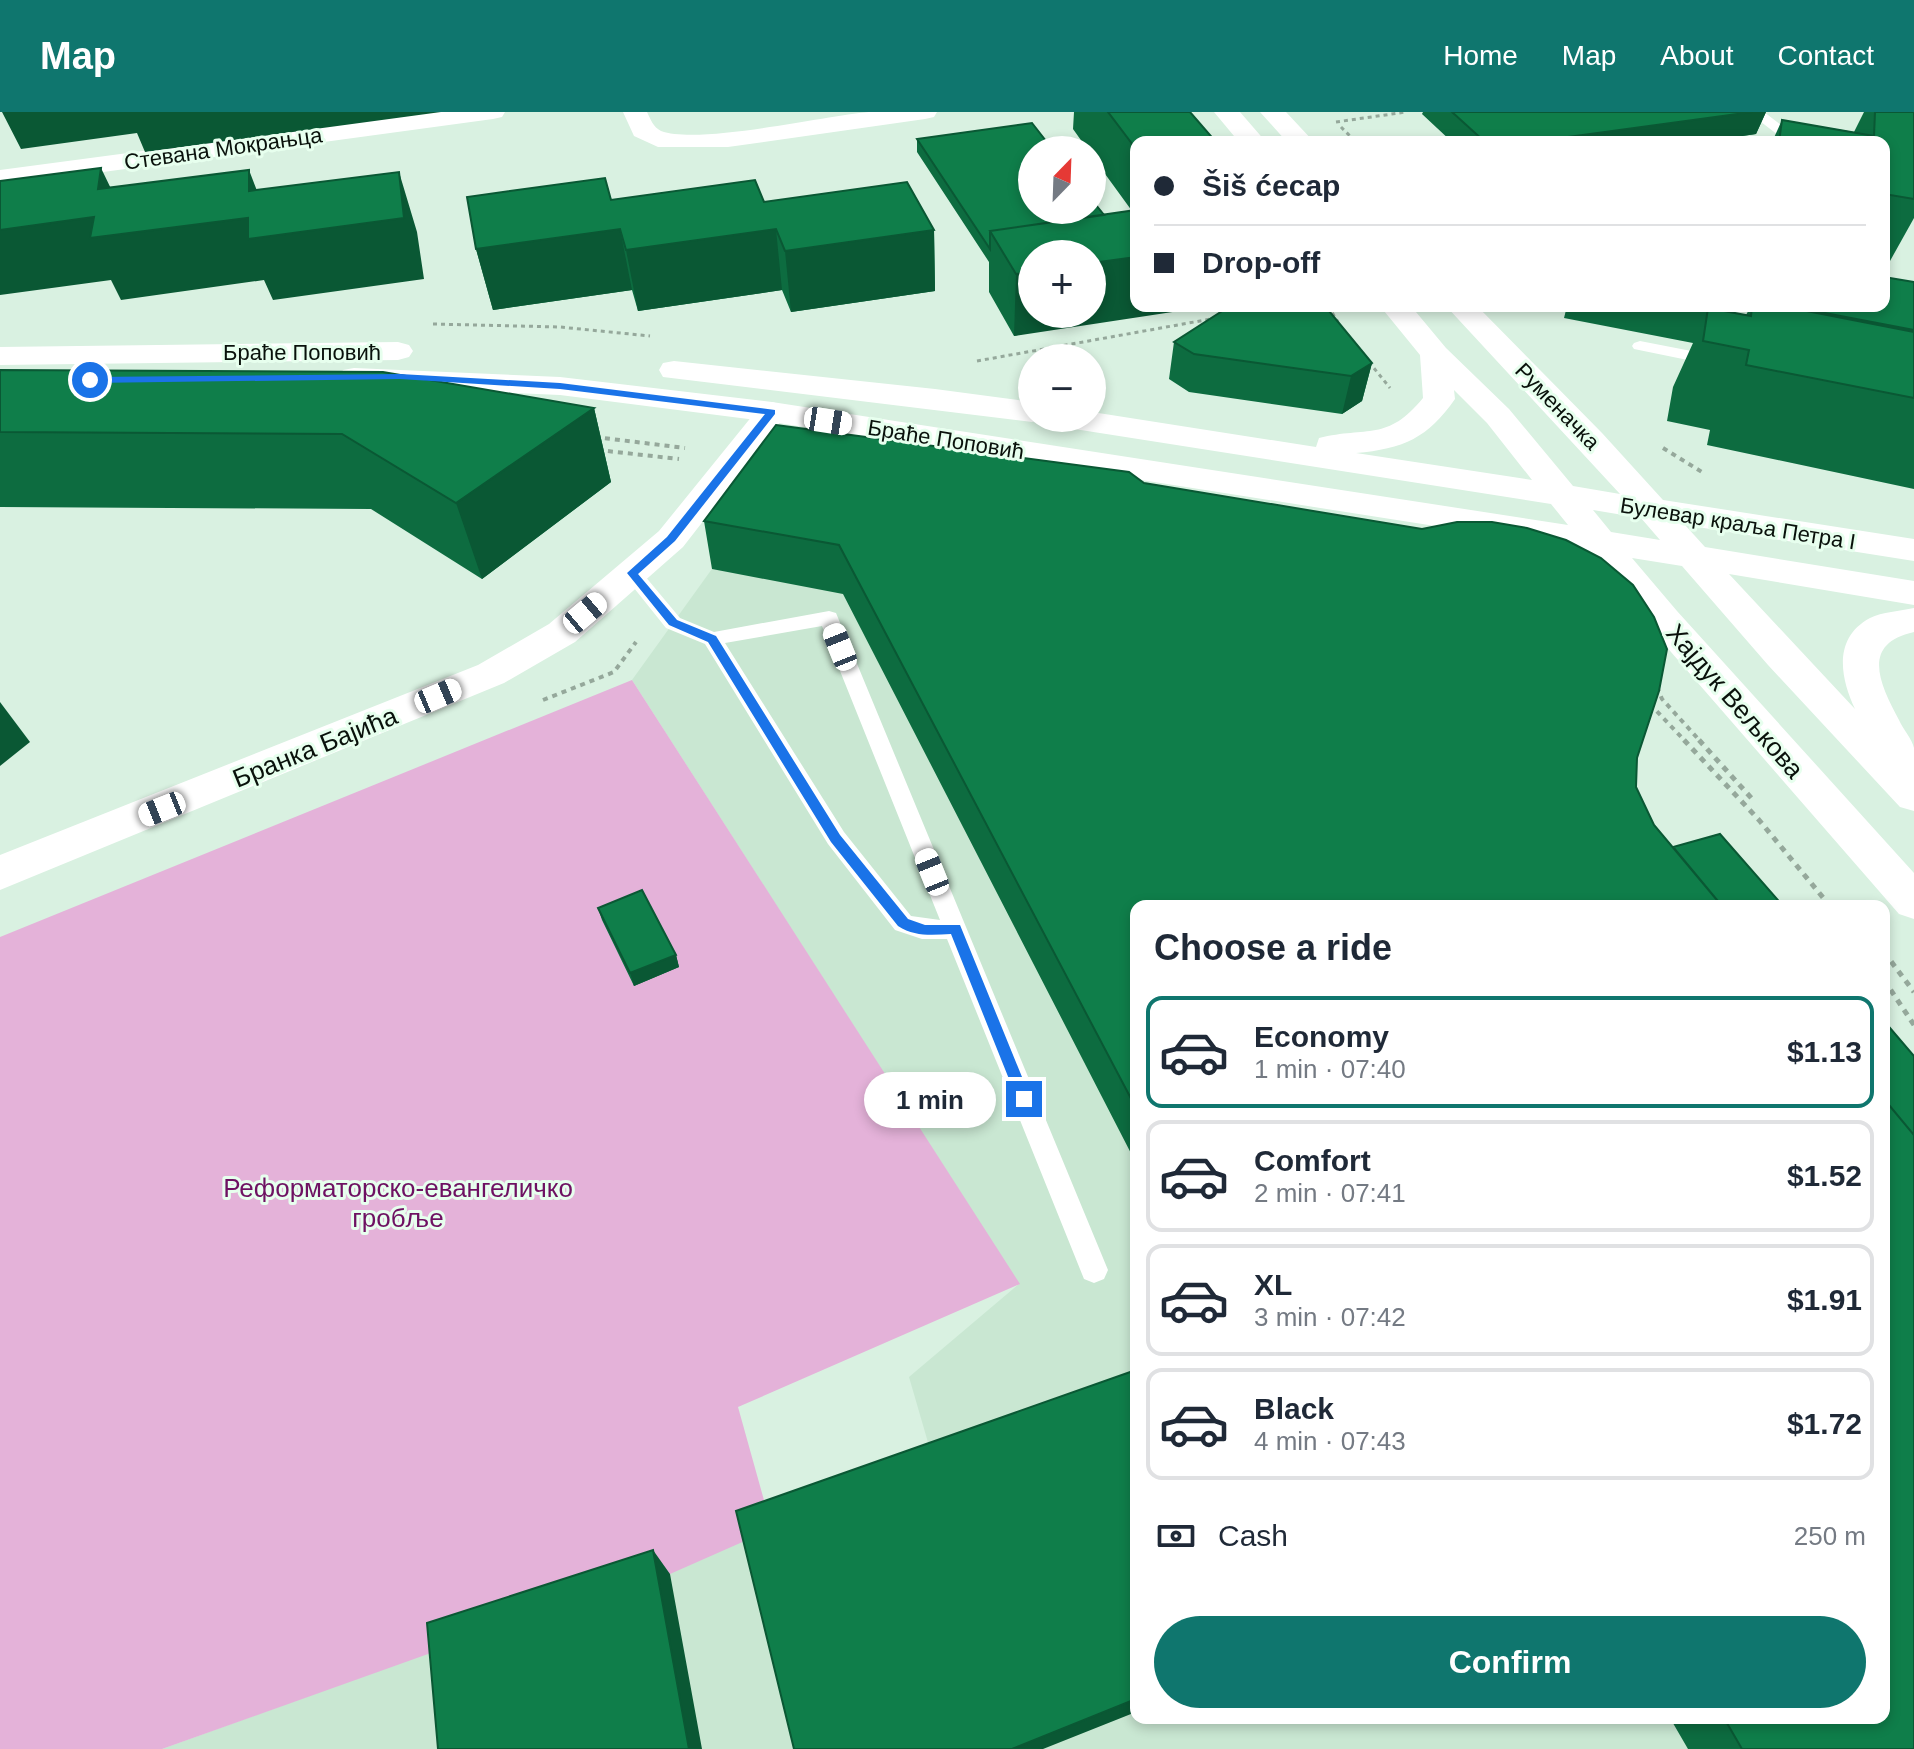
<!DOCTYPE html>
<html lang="en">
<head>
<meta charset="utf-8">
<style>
  body { margin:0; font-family:Helvetica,sans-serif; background:#f6f6f7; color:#1f2937; height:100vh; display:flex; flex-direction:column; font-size:30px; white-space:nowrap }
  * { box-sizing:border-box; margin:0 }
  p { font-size:26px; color:#747a83 }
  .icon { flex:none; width:44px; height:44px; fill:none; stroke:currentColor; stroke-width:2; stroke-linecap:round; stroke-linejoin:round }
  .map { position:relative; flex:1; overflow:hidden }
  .sheet { position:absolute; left:1130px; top:788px; width:760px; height:824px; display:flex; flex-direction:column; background:#fff; border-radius:16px; box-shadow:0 4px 12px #0003 }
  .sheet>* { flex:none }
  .hud { position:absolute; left:1130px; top:24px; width:760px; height:176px; border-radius:16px; box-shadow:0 4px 12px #0003; display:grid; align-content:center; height:176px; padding:0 24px; background:#fff }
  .needle { width:52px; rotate:23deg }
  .controls { position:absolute; left:1018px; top:24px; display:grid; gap:16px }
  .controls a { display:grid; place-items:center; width:88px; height:88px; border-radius:50%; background:#fff; box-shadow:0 4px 12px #0003; font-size:40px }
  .end { position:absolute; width:36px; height:36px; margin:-18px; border:10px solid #1a73e8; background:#fff; box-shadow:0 0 0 4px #fff }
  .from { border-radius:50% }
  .bubble { position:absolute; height:56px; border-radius:28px; background:#fff; box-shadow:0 4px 12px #0003; font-size:26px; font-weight:700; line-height:56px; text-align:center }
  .car { position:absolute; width:24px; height:48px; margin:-24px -12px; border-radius:10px; box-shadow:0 0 6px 2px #0007; background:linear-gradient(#fff 24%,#345 0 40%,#fff 0 76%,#345 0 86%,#fff 0) }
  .hud b { display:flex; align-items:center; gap:28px; height:76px; font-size:30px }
  .hud b+b { border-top:2px solid #e0e1e3 }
  .hud i { width:20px; height:20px; background:#1f2937 }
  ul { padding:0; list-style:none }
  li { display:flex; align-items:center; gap:24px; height:112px; margin:0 16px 12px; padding:0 8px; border:4px solid #e0e1e3; border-radius:16px }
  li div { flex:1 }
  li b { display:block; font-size:30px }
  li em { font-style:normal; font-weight:700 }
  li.selected { border-color:#0f766e }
  li>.icon { width:72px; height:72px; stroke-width:1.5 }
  h2 { padding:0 24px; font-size:36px; line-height:96px }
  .pay { display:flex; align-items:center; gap:20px; height:88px; padding:0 24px; font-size:30px }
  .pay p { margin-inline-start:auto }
  .cta { display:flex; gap:16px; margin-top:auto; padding:16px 24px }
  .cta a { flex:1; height:92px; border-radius:48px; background:#0f766e; color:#fff; font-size:32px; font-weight:700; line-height:92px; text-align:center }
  header { display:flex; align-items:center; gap:48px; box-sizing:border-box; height:112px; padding:0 40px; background:#0f766e; color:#fff }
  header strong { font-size:38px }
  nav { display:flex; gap:44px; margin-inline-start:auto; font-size:28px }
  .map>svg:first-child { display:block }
  .built { fill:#c9e7d2 }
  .green { fill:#e4b2d9 }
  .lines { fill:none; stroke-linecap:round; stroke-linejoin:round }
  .path-far2 { stroke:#95a89b; stroke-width:3; stroke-dasharray:4 4; stroke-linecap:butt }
  .path-far1 { stroke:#95a89b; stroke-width:4; stroke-dasharray:5 5; stroke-linecap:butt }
  .path { stroke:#95a89b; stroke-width:5; stroke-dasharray:6 6; stroke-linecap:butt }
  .service { fill:#fff; fill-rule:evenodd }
  .minor { fill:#fff; fill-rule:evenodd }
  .tertiary { fill:#fff; fill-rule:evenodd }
  .wall { fill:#0d6c40 }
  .shaded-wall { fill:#0a5834 }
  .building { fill:#0f7e4a; stroke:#0a5834; stroke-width:2 }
  .route { fill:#1a73e8 }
  .labels { text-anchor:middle; stroke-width:6; stroke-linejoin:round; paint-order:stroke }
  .far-street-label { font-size:22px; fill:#09110b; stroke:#e7ffee }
  .street-label { font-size:26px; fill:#09110b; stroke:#e7ffee }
  .park-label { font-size:26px; fill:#6e1162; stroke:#e7ffee }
</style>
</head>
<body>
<header>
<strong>Map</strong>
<nav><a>Home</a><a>Map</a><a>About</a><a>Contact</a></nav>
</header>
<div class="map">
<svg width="1914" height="1637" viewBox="0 0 1914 1637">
  <rect width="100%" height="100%" fill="#d9f1e1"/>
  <path class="built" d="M781,361L1136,794V1606H1884L1914,1637H162L936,1358L909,1265L1019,1172L632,568Z"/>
  <path class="green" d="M632,568L1020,1172L738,1295L772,1417L670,1462L456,1532L162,1637H0V825Z"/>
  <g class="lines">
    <path class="path-far2" d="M1336,10L1406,0
      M1341,15L1356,30
      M1328,194L1338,210
      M433,212L560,215L650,224
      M977,249L1211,207
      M1369,250L1390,276"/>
    <path class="path-far1" d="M595,325L685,336
      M1663,336L1702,360
      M598,338L679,347
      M1657,575L1662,587L1701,630
      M543,588L614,560L636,530
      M1650,592L1686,630"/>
    <path class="path" d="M1684,628L1759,708L1830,794
      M1699,628L1754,689
      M1884,840L1914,880
      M1884,868L1914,913"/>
    <path class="service" d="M1748,0H1764L1803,30H1787Z
      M1640,229L1717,244L1725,249L1717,254L1634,237L1632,234L1634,231Z
      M632,455L639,457L680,506L714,520L829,499L836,501L1108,1158L1104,1167L1094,1171L1084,1167L947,827H922L895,818L828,732L705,532L666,516L622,461ZM822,514L940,808L911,804L844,720L725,531Z"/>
    <path class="minor" d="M437,0H505L502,5L493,7L0,74V58Z
      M623,0H647C651,8 653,15 661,19C700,33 822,4 869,0C892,0 915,0 937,0L934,5L925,7L728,35H658L634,24Z
      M772,290L783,293L788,300L683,435L575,530L504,571L0,778V743L478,553L549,512L659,419L761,293Z"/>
    <path class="tertiary" d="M1214,0H1240L1266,30H1239Z
      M1260,0H1286L1314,30H1287Z
      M1380,194H1411L1446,236L1509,297L1573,374L1620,382L1446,194H1477L1602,321L1663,388L1914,427V449L1685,413L1705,435L1914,469V493L1729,462L1855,597C1840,565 1833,526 1870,506C1882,500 1900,499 1914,496V520C1860,532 1880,572 1899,608C1903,617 1912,627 1914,636C1914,655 1914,680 1914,699L1900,695L1768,553L1682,454L1632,446L1677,499L1914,761V807L1899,802L1651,517L1588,438L772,310L560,283L354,274L343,272L339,265L343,258L354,256L560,265L772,290L1568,413L1551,392L1068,316L1057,313L1052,306H1092V300L1316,335L1319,326C1368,314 1387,330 1423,286L1420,243ZM1454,278L1487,311L1532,368L1356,341C1403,337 1428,326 1455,287ZM1593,398L1641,406L1660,428L1611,420Z
      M398,230L409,233L413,239L409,245L398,248L0,253V235Z
      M674,249L935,277L1032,290V306H1044L1032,310L663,265L659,258L663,251Z"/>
  </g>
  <path class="wall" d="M1074,0H1190L1136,30V194L1014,224L989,180V150L917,40V27L1104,103L1132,99L1092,44V38H1088L1073,17Z
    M1423,0H1766L1756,22L1701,30H1452L1422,2Z
    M1864,0H1914V106L1890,149L1884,148V30H1772L1782,8L1854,20Z
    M611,88L764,90L934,118L935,179L791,200L782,178L638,199L632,178L493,198L476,137Z
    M1914,170V377L1707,333L1710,318L1667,309L1673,275L1693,231L1564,206L1567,194H1717L1716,197L1746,203L1751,194L1786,195L1787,194H1884Z
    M1174,230L1372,251L1362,289L1342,302L1189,280L1169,267Z
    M0,258L594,296L611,370L482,467L371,397L0,395Z
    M1144,371L1637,646L1636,675L1654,713L1673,735L1783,794H1136V1051L843,482L712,457L704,409Z
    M598,796L676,843L679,855L634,874L602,808Z
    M1670,1606H1884L1914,1637H1688Z"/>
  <path class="shaded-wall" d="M2,0H441L145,40L137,21L21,37Z
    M1752,0H1766L1756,22L1701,30H1535Z
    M101,56L130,116L249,79V58L272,118L399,60L417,120L424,167L273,188L264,168L121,188L111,168L0,183V118Z
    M620,117L632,178L493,198L476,137Z
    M776,117L782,178L638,199L626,138Z
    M934,118L935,179L791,200L785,139Z
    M1136,145V194H1212L1014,224L1016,162L1032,158V202H1092V148Z
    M1372,251L1362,289L1342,302L1351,264Z
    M594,296L611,370L482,467L456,391Z
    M0,590L30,630L0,654Z
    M676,843L679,855L634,874L630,861Z
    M653,1438L670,1462L702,1637H689Z
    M1136,1587V1600L1043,1637H1012Z"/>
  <path class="building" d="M1108,0H1190L1216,30H1136V37Z
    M1452,0H1752L1546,28L1532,26L1531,30H1485Z
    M1875,0H1914V87L1884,82V30H1779L1782,8L1874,24Z
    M1032,11L1053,38H1032V98H1092V88L1104,103L990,119V137L917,27Z
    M1532,26L1555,30H1531Z
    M101,56L98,77L249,58V79L399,60L404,106L248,127V106L90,126L94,105L0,118V69Z
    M605,66L611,88L755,68L764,90L907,70L934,118L785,139L776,117L626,138L620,117L476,137L467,85Z
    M1136,98V145L1092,151V142H1032V160L1016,162L990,119Z
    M1884,165L1914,170V218L1804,197V194H1884Z
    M1230,194H1325L1372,251L1351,264L1194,242L1174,230Z
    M1752,194H1781L1914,220V286L1746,253L1749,238L1703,229L1708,196L1751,204Z
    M0,258L383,260L594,296L456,391L342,322L0,320Z
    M776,313L1129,360L1144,371L1422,417L1457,410H1492L1527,416L1566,428L1601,446L1633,473L1654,505L1667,537L1659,579L1637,646L1636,675L1654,713L1722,794H1136V996L839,433L704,409Z
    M1720,722L1783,794H1722L1673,735Z
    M642,778L676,843L630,861L598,796Z
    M1884,909L1914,944V1023L1884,987Z
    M1884,987L1914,1023V1637H1742L1724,1606H1884Z
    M1136,1258V1587L1012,1637H794L736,1399Z
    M653,1438L689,1637H438L427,1511Z"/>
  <path class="route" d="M400,262L560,271L775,298V302L675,429L638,462L677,508L716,524L840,723L908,807L925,813H960L1031,987L1029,992L1024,993L1017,987L951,822C932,823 915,825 898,814L831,730L708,530L669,513L627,461L667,425L765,302L560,277L400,267L90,271L86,268L90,265Z"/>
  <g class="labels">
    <g class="far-street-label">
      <text transform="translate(223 36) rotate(-8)" y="8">Стевана Мокрањца</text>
      <text x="302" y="248">Браће Поповић</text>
      <text transform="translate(1558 294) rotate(46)" y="8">Руменачка</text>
      <text transform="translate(946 327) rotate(9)" y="8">Браће Поповић</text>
      <text transform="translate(1738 411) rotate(9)" y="8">Булевар краља Петра I</text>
    </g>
    <g class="street-label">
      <text transform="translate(1735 589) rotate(49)" y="9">Хајдук Вељкова</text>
      <text transform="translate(315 635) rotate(-22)" y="9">Бранка Бајића</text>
    </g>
    <g class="park-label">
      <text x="398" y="1085">Реформаторско-евангеличко<tspan x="398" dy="30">гробље</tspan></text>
    </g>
  </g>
</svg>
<div class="controls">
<a><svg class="needle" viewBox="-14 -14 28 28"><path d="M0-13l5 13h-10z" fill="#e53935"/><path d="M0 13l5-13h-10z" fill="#747a83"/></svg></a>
<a>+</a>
<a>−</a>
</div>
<i class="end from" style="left:90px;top:268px"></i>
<i class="end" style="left:1024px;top:987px"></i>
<div class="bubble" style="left:864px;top:960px;width:132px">1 min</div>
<i class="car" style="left:828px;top:309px;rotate:99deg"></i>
<i class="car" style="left:585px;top:501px;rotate:50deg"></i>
<i class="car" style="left:840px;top:535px;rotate:338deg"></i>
<i class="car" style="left:438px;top:584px;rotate:67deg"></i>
<i class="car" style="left:162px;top:697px;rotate:248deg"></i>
<i class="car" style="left:932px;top:760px;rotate:338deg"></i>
<div class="hud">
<b><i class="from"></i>Šiš ćecap</b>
<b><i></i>Drop-off</b>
</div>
<section class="sheet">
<h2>Choose a ride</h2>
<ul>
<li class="selected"><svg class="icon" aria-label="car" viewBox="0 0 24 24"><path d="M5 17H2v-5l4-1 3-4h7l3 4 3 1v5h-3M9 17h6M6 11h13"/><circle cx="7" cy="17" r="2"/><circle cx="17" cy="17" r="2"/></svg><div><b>Economy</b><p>1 min · 07:40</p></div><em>$1.13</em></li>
<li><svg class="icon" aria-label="car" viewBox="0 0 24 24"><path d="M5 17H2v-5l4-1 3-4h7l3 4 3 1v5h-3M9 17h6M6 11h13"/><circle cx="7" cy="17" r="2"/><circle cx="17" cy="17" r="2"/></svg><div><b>Comfort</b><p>2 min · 07:41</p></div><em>$1.52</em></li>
<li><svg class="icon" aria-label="car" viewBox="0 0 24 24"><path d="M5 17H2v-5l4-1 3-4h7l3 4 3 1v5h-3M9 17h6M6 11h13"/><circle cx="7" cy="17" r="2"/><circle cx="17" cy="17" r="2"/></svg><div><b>XL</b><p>3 min · 07:42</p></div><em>$1.91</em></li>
<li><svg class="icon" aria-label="car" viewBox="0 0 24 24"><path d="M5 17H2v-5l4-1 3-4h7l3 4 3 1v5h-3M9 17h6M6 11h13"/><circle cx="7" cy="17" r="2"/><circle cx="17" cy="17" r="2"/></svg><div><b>Black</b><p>4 min · 07:43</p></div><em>$1.72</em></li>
</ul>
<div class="pay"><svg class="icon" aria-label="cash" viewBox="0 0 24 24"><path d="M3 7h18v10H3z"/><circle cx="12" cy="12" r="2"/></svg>Cash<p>250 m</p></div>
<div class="cta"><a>Confirm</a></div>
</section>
</div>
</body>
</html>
